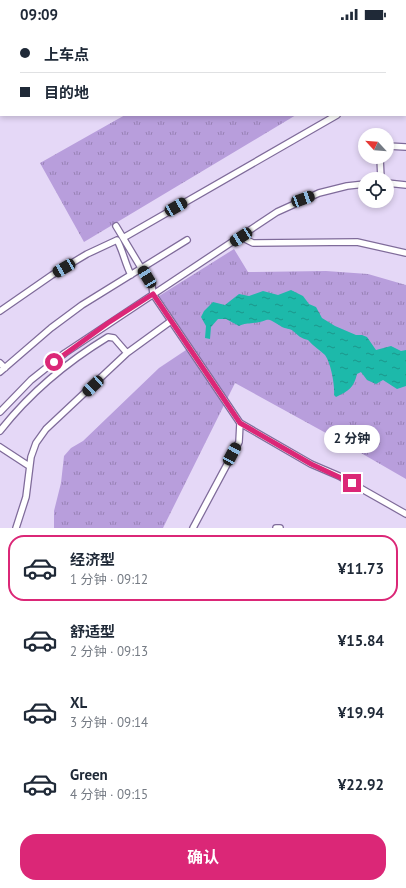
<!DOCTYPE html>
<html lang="zh">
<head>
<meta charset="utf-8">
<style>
  body { margin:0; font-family:"PT Sans","Noto Sans SC",sans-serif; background:#f2f2f3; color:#1f2937; height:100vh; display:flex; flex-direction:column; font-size:15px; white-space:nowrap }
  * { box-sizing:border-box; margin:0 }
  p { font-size:13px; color:#747a83 }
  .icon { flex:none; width:22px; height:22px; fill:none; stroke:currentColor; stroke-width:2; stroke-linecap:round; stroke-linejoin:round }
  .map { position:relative; height:500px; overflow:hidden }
  .panel { display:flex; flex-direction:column; background:#fff; flex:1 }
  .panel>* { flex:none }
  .banner { position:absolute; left:0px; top:0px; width:406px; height:88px; box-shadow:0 2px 6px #0003; display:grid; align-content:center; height:88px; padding:0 20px; background:#fff }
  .needle { width:26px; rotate:296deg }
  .buttons { position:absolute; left:358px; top:100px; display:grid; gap:8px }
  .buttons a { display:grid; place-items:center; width:36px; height:36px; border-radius:50%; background:#fff; box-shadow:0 2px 6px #0003; font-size:20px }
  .end { position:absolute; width:18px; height:18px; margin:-9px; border:5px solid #db2777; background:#fff; box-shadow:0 0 0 2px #fff }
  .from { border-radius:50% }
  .bubble { position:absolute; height:28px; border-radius:14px; background:#fff; box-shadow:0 2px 6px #0003; font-size:13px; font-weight:700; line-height:28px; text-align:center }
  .car { position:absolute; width:12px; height:24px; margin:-12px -6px; border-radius:5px; box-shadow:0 0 3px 1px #0007; background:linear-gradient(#222 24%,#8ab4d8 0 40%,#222 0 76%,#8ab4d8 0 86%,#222 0) }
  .banner b { display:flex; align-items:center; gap:14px; height:38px; font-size:15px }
  .banner b+b { border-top:1px solid #e0e1e3 }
  .banner i { width:10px; height:10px; background:#1f2937 }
  ul { padding:7px 0 0; list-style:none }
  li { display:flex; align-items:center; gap:12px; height:66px; margin:0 8px 6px; padding:0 12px; border:2px solid transparent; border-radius:16px }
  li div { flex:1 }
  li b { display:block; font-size:15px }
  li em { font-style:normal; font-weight:700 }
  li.on { border-color:#db2777 }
  li>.icon { width:36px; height:36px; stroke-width:1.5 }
  .cta { display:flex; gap:8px; margin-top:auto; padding:8px 20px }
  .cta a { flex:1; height:46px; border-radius:16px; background:#db2777; color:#fff; font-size:16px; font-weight:700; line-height:46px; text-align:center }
  .status { display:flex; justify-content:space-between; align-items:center; height:28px; padding:0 20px; background:#fff; direction:ltr }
  .status svg { height:11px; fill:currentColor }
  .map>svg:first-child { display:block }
  .grass { fill:url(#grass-tufts) }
  .water { fill:url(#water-ripples) }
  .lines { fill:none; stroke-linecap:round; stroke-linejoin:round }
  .stream { stroke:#1db9aa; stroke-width:1.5 }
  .minor-casing { stroke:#7f6b9a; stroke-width:8 }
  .motorway-casing { stroke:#7f6b9a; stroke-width:12 }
  .minor { stroke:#fff; stroke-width:5.5 }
  .motorway { stroke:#fff; stroke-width:10 }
  .route { stroke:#db2777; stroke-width:5 }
</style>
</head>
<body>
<div class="status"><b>09:09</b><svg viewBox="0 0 49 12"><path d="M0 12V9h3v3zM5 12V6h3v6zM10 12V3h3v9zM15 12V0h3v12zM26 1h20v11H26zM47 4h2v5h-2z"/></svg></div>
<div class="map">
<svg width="406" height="500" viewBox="0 0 406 500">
  <defs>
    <pattern id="grass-tufts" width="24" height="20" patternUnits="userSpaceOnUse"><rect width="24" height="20" fill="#b89edc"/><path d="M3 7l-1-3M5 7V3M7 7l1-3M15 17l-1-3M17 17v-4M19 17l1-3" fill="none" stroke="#9781b4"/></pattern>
    <pattern id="water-ripples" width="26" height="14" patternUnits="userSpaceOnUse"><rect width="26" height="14" fill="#1db9aa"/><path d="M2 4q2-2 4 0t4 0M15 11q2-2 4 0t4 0" fill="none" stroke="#1b978c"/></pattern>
  </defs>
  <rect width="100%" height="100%" fill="#e5d8f7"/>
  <path class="grass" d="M125,87H296L84,214L40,135Z
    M234,221L248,244L326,243L368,246L406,257V451L335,410L235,355L163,500H54V483L61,455L64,428L71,420L83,413L159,340L192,318L159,268Z"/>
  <path class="water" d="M291,262L303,268L309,276L316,279L322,290L335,298L356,307H362L367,309L376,322L391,318L401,323L406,322V358L397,361L383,352L376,356L367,352L361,344L357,346C354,359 349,363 336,369L334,367C335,358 331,335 325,327C320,322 313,318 308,312C300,310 299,308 293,303C290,300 285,301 282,299C263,287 272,293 253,295C247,296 245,295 239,298L226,291H218L211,299L210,311L205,310L206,298L201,289L204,283L213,274L225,277L239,266L249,268L263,263L278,267Z"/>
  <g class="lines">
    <path class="stream" d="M258,0L263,1
      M405,26L406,25"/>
    <defs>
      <path id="minor" d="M405,54H406
        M387,118L406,119
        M380,129L381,151
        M387,155L406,157
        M116,198L152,258L153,266L240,395L311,436L339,448L406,486
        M241,209L253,215L357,214L406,225
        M123,210L337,87
        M0,283L52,247L87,226L117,212C123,223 125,235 131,247
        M0,335L5,340
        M0,344L51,300L82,277L187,212
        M0,384L31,352L65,325L277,184L319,165L347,158L365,156
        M0,403C29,366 67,334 108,309L114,310L127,325
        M0,419L29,438
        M16,500L26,469L31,429L36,415L46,401L127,325L171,293
        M193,500L239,414L240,395
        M276,500H280"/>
      <path id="motorway" d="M342,0L348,1
        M393,0L397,1
        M405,3L406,4
        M405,15H406"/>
    </defs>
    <use href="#minor" class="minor-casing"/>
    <use href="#motorway" class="motorway-casing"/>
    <use href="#minor" class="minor"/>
    <use href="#motorway" class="motorway"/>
  </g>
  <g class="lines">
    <path class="route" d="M54,334L108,295L153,266L240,395L311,436L352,455"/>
  </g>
</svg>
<div class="buttons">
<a><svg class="needle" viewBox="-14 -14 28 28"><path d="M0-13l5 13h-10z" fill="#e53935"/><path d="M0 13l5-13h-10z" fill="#747a83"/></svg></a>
<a><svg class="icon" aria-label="locate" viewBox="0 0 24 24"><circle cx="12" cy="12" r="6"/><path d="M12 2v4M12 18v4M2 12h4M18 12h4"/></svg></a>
</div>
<i class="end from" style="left:54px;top:334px"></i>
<i class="end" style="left:352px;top:455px"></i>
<div class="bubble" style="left:324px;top:397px;width:56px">2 分钟</div>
<i class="car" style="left:303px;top:171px;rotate:70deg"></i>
<i class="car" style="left:176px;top:179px;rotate:60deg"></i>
<i class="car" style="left:241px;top:209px;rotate:237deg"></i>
<i class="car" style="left:64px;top:240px;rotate:240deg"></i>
<i class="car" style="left:147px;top:249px;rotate:329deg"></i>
<i class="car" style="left:93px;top:358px;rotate:227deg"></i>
<i class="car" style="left:232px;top:426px;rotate:28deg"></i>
<div class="banner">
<b><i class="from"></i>上车点</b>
<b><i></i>目的地</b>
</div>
</div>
<section class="panel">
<ul>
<li class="on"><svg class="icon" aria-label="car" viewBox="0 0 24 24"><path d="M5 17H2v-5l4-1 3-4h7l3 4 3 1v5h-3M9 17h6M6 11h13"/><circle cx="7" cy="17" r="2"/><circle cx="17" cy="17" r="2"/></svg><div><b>经济型</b><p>1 分钟 · 09:12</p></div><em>¥11.73</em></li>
<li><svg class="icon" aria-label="car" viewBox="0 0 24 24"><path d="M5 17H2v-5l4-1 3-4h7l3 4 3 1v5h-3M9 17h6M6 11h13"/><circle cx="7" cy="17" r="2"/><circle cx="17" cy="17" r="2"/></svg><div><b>舒适型</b><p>2 分钟 · 09:13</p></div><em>¥15.84</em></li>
<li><svg class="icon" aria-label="car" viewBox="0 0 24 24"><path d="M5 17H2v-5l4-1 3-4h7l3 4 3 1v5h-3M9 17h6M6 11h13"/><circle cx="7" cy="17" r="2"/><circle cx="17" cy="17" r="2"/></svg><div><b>XL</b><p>3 分钟 · 09:14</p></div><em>¥19.94</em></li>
<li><svg class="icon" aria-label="car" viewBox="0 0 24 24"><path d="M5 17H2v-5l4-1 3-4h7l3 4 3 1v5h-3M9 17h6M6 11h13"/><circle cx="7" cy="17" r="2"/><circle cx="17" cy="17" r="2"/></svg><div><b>Green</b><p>4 分钟 · 09:15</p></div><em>¥22.92</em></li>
</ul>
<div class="cta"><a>确认</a></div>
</section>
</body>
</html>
